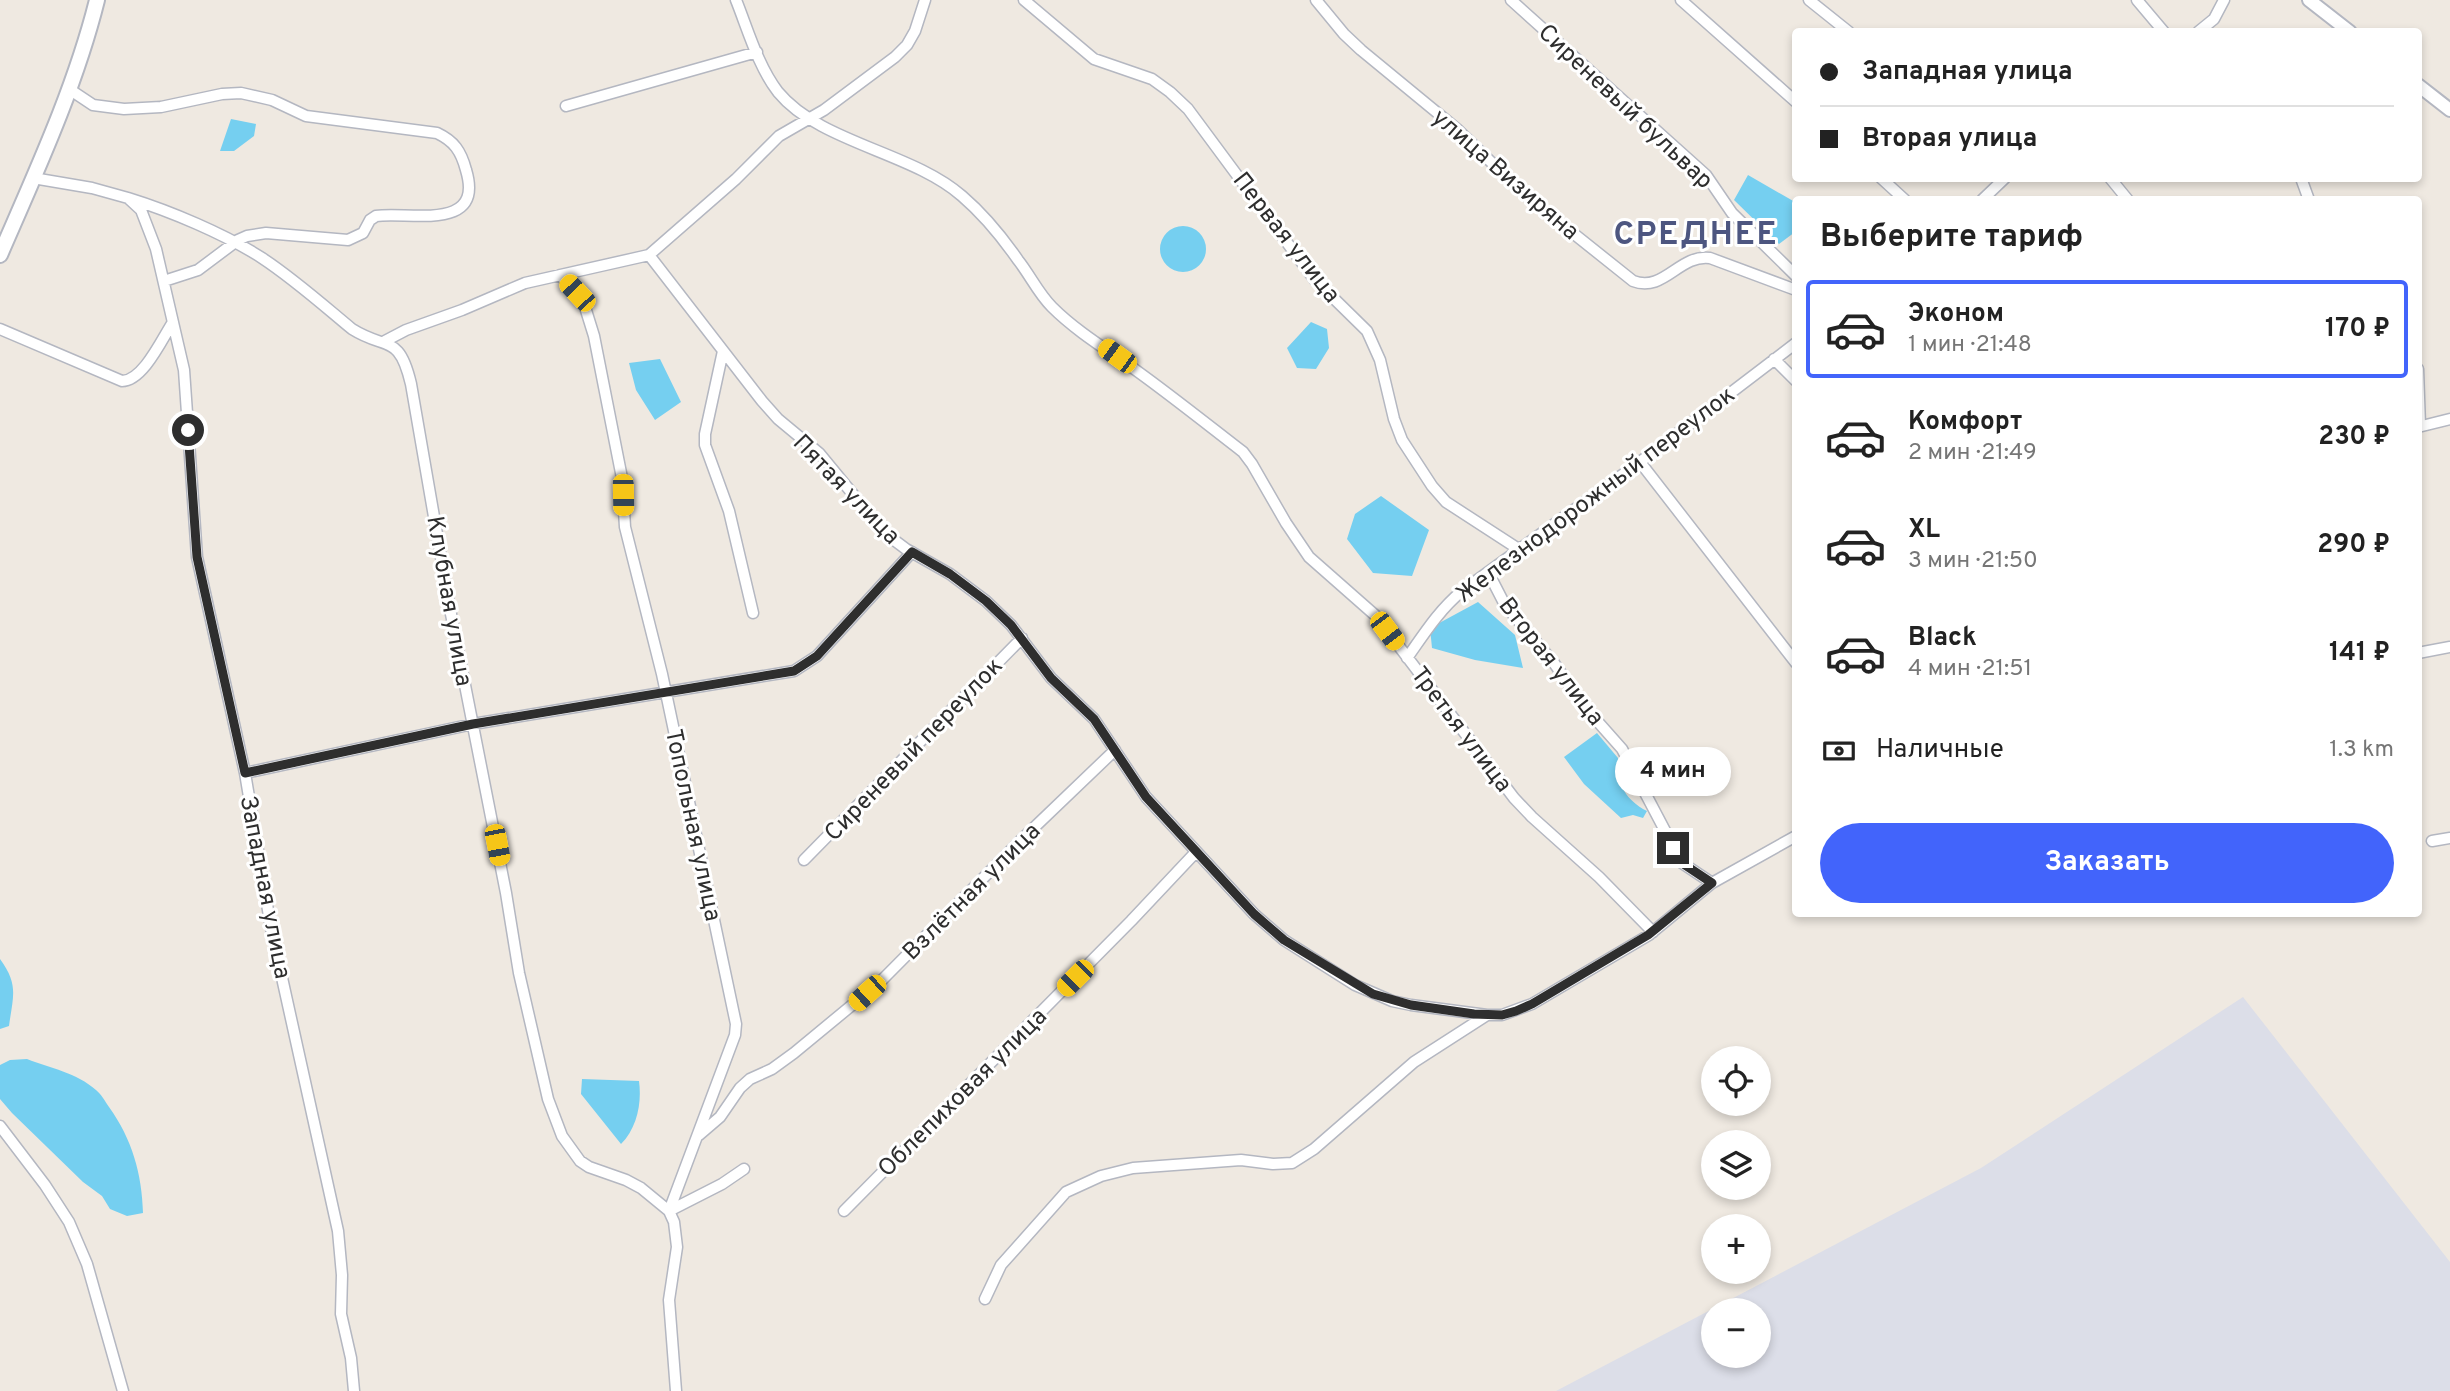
<!DOCTYPE html>
<html lang="ru">
<head>
<meta charset="utf-8">
<style>
  body { margin:0; font-family:Overpass,sans-serif; background:#f2f2f2; color:#222; height:100vh; display:flex; flex-direction:column; font-size:26px; white-space:nowrap }
  * { box-sizing:border-box; margin:0 }
  p { font-size:23px; color:#767676 }
  .icon { flex:none; width:38px; height:38px; fill:none; stroke:currentColor; stroke-width:2; stroke-linecap:round; stroke-linejoin:round }
  .map { position:relative; flex:1; overflow:hidden }
  .drawer { position:absolute; left:1792px; top:196px; width:630px; height:721px; display:flex; flex-direction:column; background:#fff; border-radius:7px; box-shadow:0 4px 10px #0003 }
  .drawer>* { flex:none }
  .banner { position:absolute; left:1792px; top:28px; width:630px; height:154px; border-radius:7px; box-shadow:0 4px 10px #0003; display:grid; align-content:center; height:154px; padding:0 28px; background:#fff }
  .buttons { position:absolute; left:1701px; top:1046px; display:grid; gap:14px }
  .buttons a { display:grid; place-items:center; width:70px; height:70px; border-radius:50%; background:#fff; box-shadow:0 4px 10px #0003; font-size:35px }
  .end { position:absolute; width:32px; height:32px; margin:-16px; border:9px solid #2e2e2e; background:#fff; box-shadow:0 0 0 4px #fff }
  .from { border-radius:50% }
  .bubble { position:absolute; height:49px; border-radius:24px; background:#fff; box-shadow:0 4px 10px #0003; font-size:23px; font-weight:700; line-height:49px; text-align:center }
  .car { position:absolute; width:21px; height:42px; margin:-21px -10px; border-radius:9px; box-shadow:0 0 5px 2px #0007; background:linear-gradient(#f5c518 24%,#345 0 40%,#f5c518 0 76%,#345 0 86%,#f5c518 0) }
  .banner b { display:flex; align-items:center; gap:24px; height:66px; font-size:26px }
  .banner b+b { border-top:2px solid #e0e0e0 }
  .banner i { width:18px; height:18px; background:#222 }
  ul { padding:0; list-style:none }
  li { display:flex; align-items:center; gap:21px; height:98px; margin:0 14px 10px; padding:0 14px; border:4px solid transparent; border-radius:7px }
  li div { flex:1 }
  li b { display:block; font-size:26px }
  li em { font-style:normal; font-weight:700 }
  li.selected { border-color:#4264fb }
  li>.icon { width:63px; height:63px; stroke-width:1.5 }
  h2 { padding:0 28px; font-size:32px; line-height:84px }
  .pay { display:flex; align-items:center; gap:18px; height:77px; padding:0 28px; font-size:26px }
  .pay p { margin-inline-start:auto }
  .action { display:flex; gap:14px; margin-top:auto; padding:14px 28px }
  .action a { flex:1; height:80px; border-radius:42px; background:#4264fb; color:#fff; font-size:28px; font-weight:700; line-height:80px; text-align:center }
  .map>svg:first-child { display:block }
  .airport { fill:#dcdee8; fill-rule:evenodd }
  .water { fill:#75cff0 }
  .lines { fill:none; stroke-linecap:round; stroke-linejoin:round }
  .minor-casing { stroke:#b4b7c1; stroke-width:13 }
  .tertiary-casing { stroke:#b4b7c1; stroke-width:16 }
  .secondary-casing { stroke:#b4b7c1; stroke-width:18 }
  .minor { stroke:#fff; stroke-width:10 }
  .tertiary { stroke:#fff; stroke-width:12 }
  .secondary { stroke:#fff; stroke-width:14 }
  .route { stroke:#2e2e2e; stroke-width:9 }
  .labels { text-anchor:middle; stroke-width:6; stroke-linejoin:round; paint-order:stroke }
  .street-label { font-size:24px; fill:#2e2e2e; stroke:#fff }
  .district-label { font-size:32px; font-weight:bold; letter-spacing:2px; fill:#4d5680; stroke:#fff }
</style>
</head>
<body>
<div class="map">
<svg width="2450" height="1391" viewBox="0 0 2450 1391">
  <rect width="100%" height="100%" fill="#efe9e1"/>
  <path class="airport" d="M2243,997L2450,1262V1391H1556L1981,1168ZM1713,1311H1759V1356H1713Z"/>
  <path class="water" d="M231,119L256,124L254,136L234,151H220Z
    M1748,175L1795,202V232L1779,244L1734,200Z
    M1160 249a23 23 0 1 1 46 0a23 23 0 1 1-46 0Z
    M1311,322L1327,329L1329,348L1316,369L1297,368L1287,348Z
    M660,359L681,402L655,420L636,390L629,363Z
    M1381,496L1429,530L1412,576L1373,573L1347,539L1355,514Z
    M1478,602L1515,635L1523,668L1475,660L1432,648L1430,628Z
    M1597,733L1618,758C1617,783 1624,799 1647,811L1643,818L1633,815L1621,818L1584,784L1564,757Z
    M0,959C19,985 13,996 9,1026L0,1029Z
    M27,1059C50,1068 77,1073 96,1090C101,1094 105,1101 109,1107C132,1139 142,1174 143,1213L127,1216L110,1209L102,1196L83,1182L12,1113L0,1099V1065L10,1060Z
    M582,1079L639,1081C642,1103 637,1128 621,1144L581,1094Z"/>
  <g class="lines">
    <defs>
      <path id="minor" d="M736,0C748,30 758,66 778,92C820,143 912,152 962,196C983,214 1002,237 1018,260C1030,275 1038,293 1052,307C1077,332 1109,351 1137,371C1173,397 1208,425 1243,452L1252,464L1286,523L1309,557L1376,616L1514,798L1532,817L1599,877L1653,932
        M1024,0L1094,59L1152,79L1170,92L1188,109L1314,279L1367,331L1380,360L1394,419L1402,440L1432,486L1446,502L1520,550
        M1316,0L1344,34L1361,50L1457,129L1524,194L1633,281C1664,293 1679,254 1710,258L1796,290
        M1511,0L1706,175L1732,213L1796,276
        M1681,0L1796,102
        M1809,0L1849,32
        M2137,0L2164,32
        M2198,32L2214,19L2224,0
        M69,89L93,105L124,109L161,107L222,94L241,93L272,100L306,116L437,133C454,141 461,151 466,170C485,233 408,211 376,216L370,220L363,233L348,240L266,233L247,236L238,240L198,270L164,281
        M566,106L757,52
        M33,178L92,188L128,198L141,210L156,249L184,370L197,557L245,773L271,928L338,1231L342,1275L341,1314L351,1358L354,1391
        M1881,178L1905,200
        M2110,178L2128,200
        M2301,178L2309,200
        M128,198C170,211 225,234 262,258C294,279 323,305 352,329C387,351 399,333 411,384L450,609L506,893L519,973L548,1099L562,1136L580,1161L589,1167L626,1180L641,1188L669,1211L674,1222L677,1247L669,1300L676,1391
        M1982,200L2005,178
        M649,255L762,401L778,419L819,453L880,527L894,540L906,549L950,574L986,601L1011,625L1051,678L1094,719L1146,797L1254,914L1284,940L1355,985L1392,1001L1411,1005L1487,1015H1502L1532,1004L1649,935L1712,883L1796,836
        M560,275L577,293L585,307L594,336L622,478L625,527L662,674L736,1024L735,1035L669,1211
        M0,329L122,381C143,381 162,339 173,322
        M385,341L406,330L462,310L525,283L649,255L736,179L779,136L824,110L895,57L907,45L915,31L925,0
        M723,351L705,434V445L729,511L753,613
        M1774,359L1796,381
        M2418,369L2420,426
        M2418,427L2450,419
        M1640,462L1796,663
        M1488,572L1505,605L1554,663L1583,705L1622,749L1682,863L1712,883
        M2418,653L2450,647
        M1407,658C1424,634 1439,610 1462,591L1640,462L1796,343
        M245,773L473,724L794,671L817,656L912,552
        M2432,841L2450,838
        M804,860L1022,638
        M0,1126L45,1185L69,1222L87,1264L123,1391
        M699,1135L720,1117L740,1088L750,1079L772,1069L794,1053L880,982L1020,841L1115,750
        M669,1211L722,1184L744,1169
        M844,1211L1131,921L1196,852
        M985,1299L1001,1265L1066,1192L1101,1176L1133,1168L1241,1160L1273,1164L1292,1163L1314,1149L1414,1062L1487,1015"/>
      <path id="tertiary" d="M2309,0L2350,32
        M2418,85L2450,110"/>
      <path id="secondary" d="M0,255C36,172 75,88 97,0"/>
    </defs>
    <use href="#minor" class="minor-casing"/>
    <use href="#tertiary" class="tertiary-casing"/>
    <use href="#secondary" class="secondary-casing"/>
    <use href="#minor" class="minor"/>
    <use href="#tertiary" class="tertiary"/>
    <use href="#secondary" class="secondary"/>
  </g>
  <g class="lines">
    <path class="route" d="M188,430L197,557L245,773L473,724L794,671L817,656L912,552L950,574L986,601L1011,625L1051,678L1094,719L1146,797L1254,914L1284,940L1373,994L1411,1005L1474,1014L1502,1015L1516,1011L1532,1004L1648,935L1712,883L1682,863L1673,848"/>
  </g>
  <g class="labels">
    <g class="street-label">
      <text transform="translate(1626 106) rotate(43)" y="8">Сиреневый бульвар</text>
      <text transform="translate(1506 174) rotate(41)" y="8">улица Визиряна</text>
      <text transform="translate(1287 237) rotate(52)" y="8">Первая улица</text>
      <text transform="translate(847 489) rotate(46)" y="8">Пятая улица</text>
      <text transform="translate(1595 494) rotate(-37)" y="8">Железнодорожный переулок</text>
      <text transform="translate(450 601) rotate(80)" y="8">Клубная улица</text>
      <text transform="translate(1552 661) rotate(52)" y="8">Вторая улица</text>
      <text transform="translate(1462 729) rotate(53)" y="8">Третья улица</text>
      <text transform="translate(913 749) rotate(-46)" y="8">Сиреневый переулок</text>
      <text transform="translate(694 825) rotate(78)" y="8">Топольная улица</text>
      <text transform="translate(266 887) rotate(79)" y="8">Западная улица</text>
      <text transform="translate(971 891) rotate(-45)" y="8">Взлётная улица</text>
      <text transform="translate(962 1092) rotate(-45)" y="8">Облепиховая улица</text>
    </g>
    <g class="district-label">
      <text x="1696" y="244">СРЕДНЕЕ</text>
    </g>
  </g>
</svg>
<div class="buttons">
<a><svg class="icon" aria-label="locate" viewBox="0 0 24 24"><circle cx="12" cy="12" r="6"/><path d="M12 2v4M12 18v4M2 12h4M18 12h4"/></svg></a>
<a><svg class="icon" aria-label="layers" viewBox="0 0 24 24"><path d="M12 4l9 5-9 5-9-5zM3 14l9 5 9-5"/></svg></a>
<a>+</a>
<a>−</a>
</div>
<i class="end from" style="left:188px;top:430px"></i>
<i class="end" style="left:1673px;top:848px"></i>
<div class="bubble" style="left:1615px;top:747px;width:116px">4 мин</div>
<i class="car" style="left:577px;top:293px;rotate:317deg"></i>
<i class="car" style="left:1117px;top:356px;rotate:306deg"></i>
<i class="car" style="left:623px;top:495px;rotate:179deg"></i>
<i class="car" style="left:1387px;top:631px;rotate:143deg"></i>
<i class="car" style="left:497px;top:845px;rotate:169deg"></i>
<i class="car" style="left:1075px;top:978px;rotate:225deg"></i>
<i class="car" style="left:867px;top:993px;rotate:228deg"></i>
<div class="banner">
<b><i class="from"></i>Западная улица</b>
<b><i></i>Вторая улица</b>
</div>
<section class="drawer">
<h2>Выберите тариф</h2>
<ul>
<li class="selected"><svg class="icon" aria-label="car" viewBox="0 0 24 24"><path d="M5 17H2v-5l4-1 3-4h7l3 4 3 1v5h-3M9 17h6M6 11h13"/><circle cx="7" cy="17" r="2"/><circle cx="17" cy="17" r="2"/></svg><div><b>Эконом</b><p>1 мин · 21:48</p></div><em>170 ₽</em></li>
<li><svg class="icon" aria-label="car" viewBox="0 0 24 24"><path d="M5 17H2v-5l4-1 3-4h7l3 4 3 1v5h-3M9 17h6M6 11h13"/><circle cx="7" cy="17" r="2"/><circle cx="17" cy="17" r="2"/></svg><div><b>Комфорт</b><p>2 мин · 21:49</p></div><em>230 ₽</em></li>
<li><svg class="icon" aria-label="car" viewBox="0 0 24 24"><path d="M5 17H2v-5l4-1 3-4h7l3 4 3 1v5h-3M9 17h6M6 11h13"/><circle cx="7" cy="17" r="2"/><circle cx="17" cy="17" r="2"/></svg><div><b>XL</b><p>3 мин · 21:50</p></div><em>290 ₽</em></li>
<li><svg class="icon" aria-label="car" viewBox="0 0 24 24"><path d="M5 17H2v-5l4-1 3-4h7l3 4 3 1v5h-3M9 17h6M6 11h13"/><circle cx="7" cy="17" r="2"/><circle cx="17" cy="17" r="2"/></svg><div><b>Black</b><p>4 мин · 21:51</p></div><em>141 ₽</em></li>
</ul>
<div class="pay"><svg class="icon" aria-label="cash" viewBox="0 0 24 24"><path d="M3 7h18v10H3z"/><circle cx="12" cy="12" r="2"/></svg>Наличные<p>1.3 km</p></div>
<div class="action"><a>Заказать</a></div>
</section>
</div>
</body>
</html>
